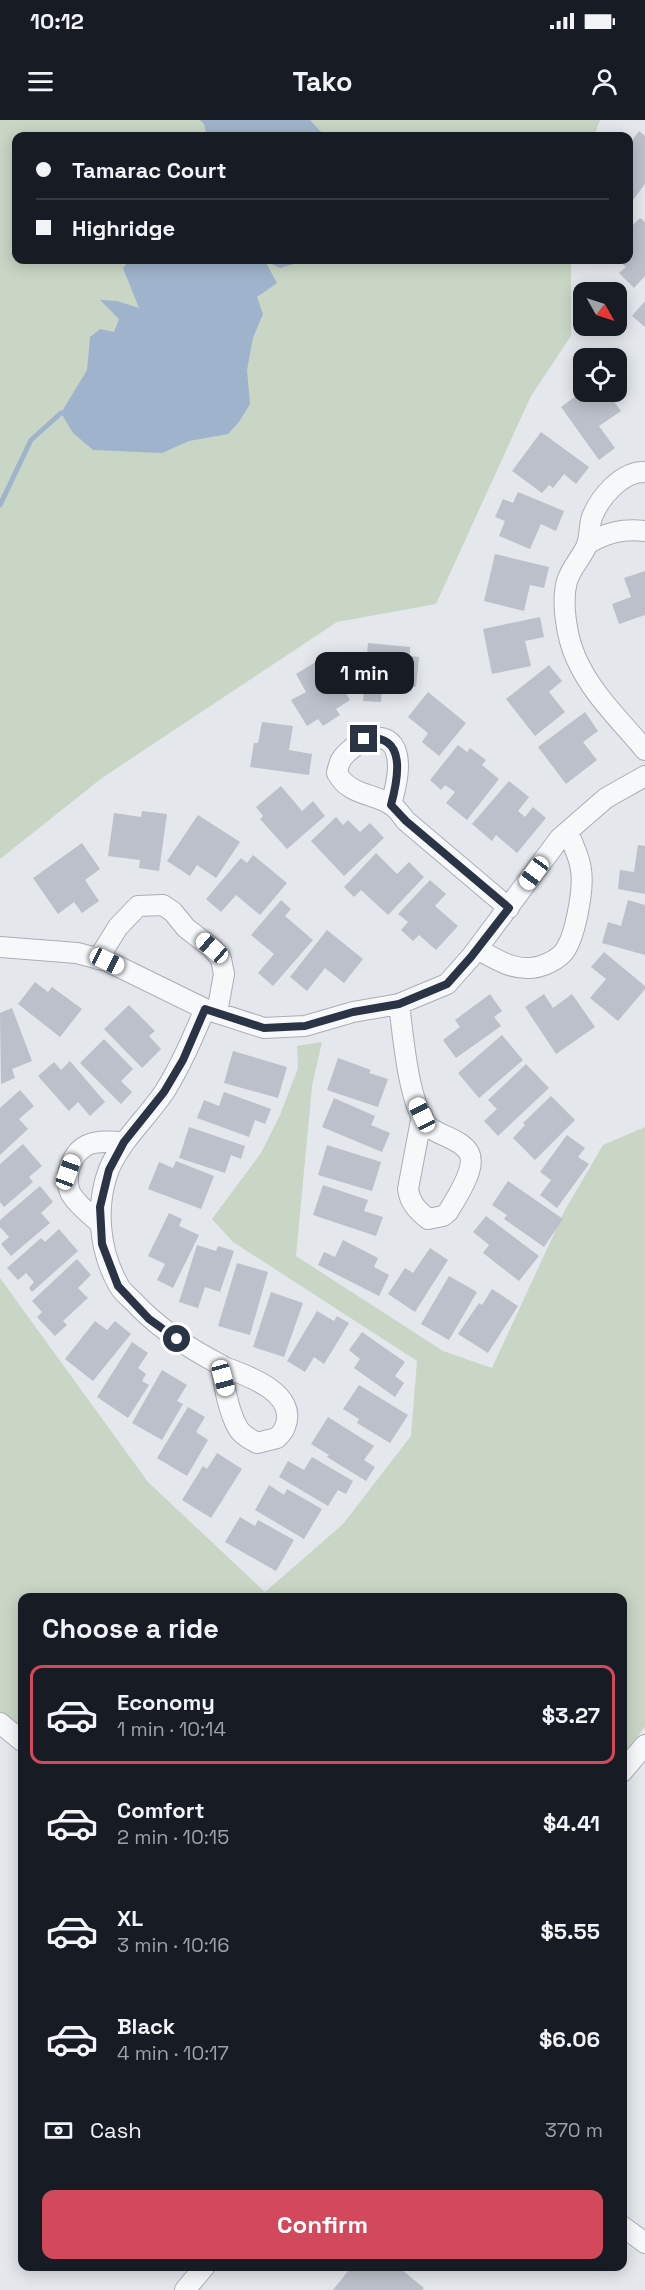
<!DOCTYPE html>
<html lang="en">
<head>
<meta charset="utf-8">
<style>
  body { margin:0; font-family:"Space Grotesk",sans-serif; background:#242831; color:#f1f3f6; height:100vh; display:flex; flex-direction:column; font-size:22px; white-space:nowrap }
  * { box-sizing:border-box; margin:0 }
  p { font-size:20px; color:#9ea1a6 }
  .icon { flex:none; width:33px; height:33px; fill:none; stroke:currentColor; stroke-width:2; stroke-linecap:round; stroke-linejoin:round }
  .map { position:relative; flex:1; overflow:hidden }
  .drawer { position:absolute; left:18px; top:1473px; width:609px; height:678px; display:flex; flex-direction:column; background:#171b24; border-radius:12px; box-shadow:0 3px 15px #0003 }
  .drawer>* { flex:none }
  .banner { position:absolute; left:12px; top:12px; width:621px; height:132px; border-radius:12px; box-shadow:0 3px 15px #0003; display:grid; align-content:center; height:132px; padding:0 24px; background:#171b24 }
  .needle { width:39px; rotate:129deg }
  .tools { position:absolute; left:573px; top:162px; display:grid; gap:12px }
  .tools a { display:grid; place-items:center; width:54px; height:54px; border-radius:12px; background:#171b24; box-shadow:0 3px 15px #0003; font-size:30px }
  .end { position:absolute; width:27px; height:27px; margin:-14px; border:8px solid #2b3445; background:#fff; box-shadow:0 0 0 3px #fff }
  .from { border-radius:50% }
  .bubble { position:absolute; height:42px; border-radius:12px; background:#171b24; box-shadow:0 3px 15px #0003; font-size:20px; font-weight:700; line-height:42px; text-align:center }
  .car { position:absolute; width:18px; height:36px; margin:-18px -9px; border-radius:8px; box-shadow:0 0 4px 2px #0007; background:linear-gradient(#fff 24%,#345 0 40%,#fff 0 76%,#345 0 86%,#fff 0) }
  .banner b { display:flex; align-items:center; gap:21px; height:57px; font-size:22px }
  .banner b+b { border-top:2px solid #363941 }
  .banner i { width:15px; height:15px; background:#f1f3f6 }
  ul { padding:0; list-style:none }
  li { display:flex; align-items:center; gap:18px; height:99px; margin:0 12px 9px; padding:0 12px; border:3px solid transparent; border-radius:12px }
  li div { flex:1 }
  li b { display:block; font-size:22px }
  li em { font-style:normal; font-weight:700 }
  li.on { border-color:#d1495b }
  li>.icon { width:54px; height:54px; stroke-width:1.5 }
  h2 { padding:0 24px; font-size:27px; line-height:72px }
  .pay { display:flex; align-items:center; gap:15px; height:66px; padding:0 24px; font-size:22px }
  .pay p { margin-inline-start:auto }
  .primary-button { display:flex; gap:12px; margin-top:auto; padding:12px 24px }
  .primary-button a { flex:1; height:69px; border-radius:12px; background:#d1495b; color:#fff; font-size:24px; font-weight:700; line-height:69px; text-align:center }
  .status { display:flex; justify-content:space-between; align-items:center; height:42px; padding:0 30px; background:#171b24; direction:ltr }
  .status svg { height:16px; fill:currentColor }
  header { display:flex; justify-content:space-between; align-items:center; height:78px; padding:0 24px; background:#171b24; font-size:27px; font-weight:700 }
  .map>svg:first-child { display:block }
  .green { fill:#c9d6c5 }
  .water { fill:#9fb4cc }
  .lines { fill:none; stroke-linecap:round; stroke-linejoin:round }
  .stream { stroke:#9fb4cc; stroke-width:5 }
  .building { fill:#bbc0ca }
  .minor-casing { stroke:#a9aeb7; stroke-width:22 }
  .minor { stroke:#f7f8fa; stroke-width:20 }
  .route { stroke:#2b3445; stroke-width:8 }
</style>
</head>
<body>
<div class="status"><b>10:12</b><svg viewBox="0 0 49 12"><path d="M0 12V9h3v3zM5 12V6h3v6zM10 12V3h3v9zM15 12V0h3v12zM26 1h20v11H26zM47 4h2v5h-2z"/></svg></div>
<header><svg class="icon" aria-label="menu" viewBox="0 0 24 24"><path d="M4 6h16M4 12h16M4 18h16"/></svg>Tako<svg class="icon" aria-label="person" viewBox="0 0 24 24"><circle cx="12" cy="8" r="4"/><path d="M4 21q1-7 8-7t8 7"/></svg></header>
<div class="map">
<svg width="645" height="2170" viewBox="0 0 645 2170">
  <rect width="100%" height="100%" fill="#e4e7ec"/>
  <path class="green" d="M0,0H600L594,16H16V140H571V216L531,276L436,484L337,502L102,658L0,739Z
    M322,922L312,966L296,1136L443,1231L492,1248L565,1090L603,1025L645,1007V1607L623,1634L622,1478H22V1609L0,1591V1158L148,1362L265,1472L343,1404L411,1316L417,1241L233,1122L212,1099L261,1033L280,995L298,948L297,926Z"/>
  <path class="water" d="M200,0H310L325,16H207L204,4Z
    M130,140H307L280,148L265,141L277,163L257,177L263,194L253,218L247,250L250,284L239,302L228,314L189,321L162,333L93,330L73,313L61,293L87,250L90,217L100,209L114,212L119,199L100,180L117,181L139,188L123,148Z"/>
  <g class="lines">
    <path class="stream" d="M0,385L31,320L61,293"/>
  </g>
  <path class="building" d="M639,11L645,16V64L633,80L628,77V26Z
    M640,98L645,102V156L634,168L619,153L626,147L618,140H628V110Z
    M645,181V207L632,196Z
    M584,270L607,272L621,291L599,306L615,328L599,340L561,287Z
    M541,312L589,347L576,364L564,354L553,368L549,365L542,373L512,351Z
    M518,372L564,391L556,411L541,404L530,429L499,416L505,401L495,397L503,379L513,383Z
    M495,434L549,447L544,468L530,465L524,491L484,481Z
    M645,451V495L619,504L612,484L631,477L624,458Z
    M540,497L544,517L525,521L531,546L492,554L483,509Z
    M368,523L410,527V536L419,537L416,567L382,564L381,582L363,581Z
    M324,537L350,580L336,589L340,595L323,606L318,599L307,606L291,580L306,572L296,554Z
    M549,545L562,561L549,572L565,592L535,616L506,579Z
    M428,572L466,603L439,636L422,622L428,613L408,597Z
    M585,592L598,611L583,622L597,640L566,664L538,627Z
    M262,602L293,606L289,630L312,634L309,655L250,647L254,623H258Z
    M458,625L467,632L470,628L486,640L482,645L499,659L467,700L446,683L455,672L445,665L441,670L430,660Z
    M509,661L529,677L518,691L525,697L533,687L546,698L517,733L496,715L492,721L472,704Z
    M281,666L302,691L313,681L325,696L287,729L260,699L263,696L256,687Z
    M142,691L167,694L159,751L139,748L140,740L108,736L114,693L141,697Z
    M198,695L240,722L216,758L197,745L190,756L167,741Z
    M336,697L343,705L348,700L360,712L370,703L384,718L344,756L311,721Z
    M82,723L100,749L85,760L99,781L82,793L74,782L58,794L33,758Z
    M638,725L645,726V774L618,769L620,750L634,752Z
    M376,733L397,754L409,742L424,757L388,795L361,770L354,777L344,767Z
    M253,735L287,763L260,795L236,775L221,792L206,779L241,738L247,743Z
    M430,760L446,774L435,786L458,806L436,830L419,815L413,821L401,810L408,802L398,794Z
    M281,780L291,789L285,796L313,820L273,866L258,853L274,834L251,815Z
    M628,780L645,785V835L602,823L608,802L621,806Z
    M327,810L363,839L344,863L325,848L307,871L290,857Z
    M604,832L645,866V869L618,901L590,878L606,859L591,847Z
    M35,862L48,872L52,867L82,889L60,917L18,884Z
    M490,874L502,891L494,897L501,906L456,938L443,920L460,907L455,900Z
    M544,874L553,888L572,874L595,907L556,934L525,887Z
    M129,885L155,911L149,916L161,929L142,948L104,909Z
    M12,888L32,941L12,949L15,958L1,964L0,893Z
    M502,915L523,940L479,978L458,953Z
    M104,919L133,949L121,961L132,972L121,984L80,943Z
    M233,931L287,947L278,978L224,963Z
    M338,938L371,950L369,953L388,959L378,987L327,970Z
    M70,941L105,982L90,996L78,982L69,991L38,956L54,942L61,950Z
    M526,944L549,968L498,1016L484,1001L497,989L488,980Z
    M20,970L34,986L19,999L28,1009L0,1035V988Z
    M224,972L271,989L265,1004L255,1000L249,1017L197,998L204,980L219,986Z
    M551,976L575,1000L535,1040L513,1018L525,1005L523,1003Z
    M334,978L375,996L371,1005L390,1013L382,1032L322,1007Z
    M189,1007L245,1026L241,1039L231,1035L225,1053L179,1038Z
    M567,1015L585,1028L578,1037L589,1044L557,1088L540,1075L551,1060L540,1052Z
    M23,1024L42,1046L29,1057L33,1062L4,1087L0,1082V1044Z
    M327,1025L381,1042L372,1071L318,1055Z
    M176,1041L214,1056L201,1089L148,1069L159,1042L173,1048Z
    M508,1061L563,1099L544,1127L504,1099L507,1095L492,1085Z
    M323,1065L368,1080L364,1091L383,1097L376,1116L313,1095Z
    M40,1066L53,1082L41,1093L50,1103L11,1136L1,1124L9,1117L0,1107V1100Z
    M169,1093L182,1099L179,1106L199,1115L173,1168L157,1160L165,1144L148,1136Z
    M486,1096L539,1136L519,1161L483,1133L489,1125L473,1112Z
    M59,1109L78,1131L32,1172L29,1168L34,1162L26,1153L18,1160L7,1148L41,1118L45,1122Z
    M343,1120L378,1138L374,1147L389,1155L379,1176L318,1145L324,1132L335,1137Z
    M197,1125L216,1131L218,1126L234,1131L220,1172L205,1167L198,1188L179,1182Z
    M430,1128L448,1140L415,1192L388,1174L405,1148L413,1153Z
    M77,1139L91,1155L78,1168L88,1178L63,1201L67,1205L55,1216L37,1197L42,1192L32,1181Z
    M237,1143L268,1152L250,1215L218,1206Z
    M449,1156L477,1172L449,1220L421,1204Z
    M492,1169L518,1186L488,1233L458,1214L479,1183L482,1185Z
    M271,1172L303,1183L284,1237L253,1227Z
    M317,1191L334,1201L337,1196L349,1203L324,1244L314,1237L305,1252L287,1241Z
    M95,1201L107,1210L115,1201L131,1214L93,1261L65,1239Z
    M362,1212L405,1242L395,1256L404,1263L395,1277L354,1248L360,1239L349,1230Z
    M132,1222L148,1233L138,1248L146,1254L142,1261L149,1265L128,1298L97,1277Z
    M162,1250L187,1265L177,1281L183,1284L162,1320L132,1303Z
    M359,1265L408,1295L390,1323L357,1303L359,1299L343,1289Z
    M188,1287L205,1297L196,1312L208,1320L187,1356L157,1338Z
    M328,1297L374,1326L364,1340L375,1347L366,1361L327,1337L329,1335L311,1324Z
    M217,1333L242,1349L211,1398L182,1380L203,1346L207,1349Z
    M312,1337L353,1361L346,1374L338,1370L328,1386L279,1357L288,1341L304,1350Z
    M269,1365L284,1375L287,1369L322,1389L304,1419L255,1390Z
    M240,1397L255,1406L258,1400L294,1420L276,1451L225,1422Z
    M352,2146H397L424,2168L422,2170H333Z"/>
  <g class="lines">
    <defs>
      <path id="minor" d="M645,352C622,351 600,377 592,397C589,406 590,416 587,425C582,437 571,448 567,461C561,483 567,518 576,538C591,573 621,601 645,630
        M587,424C606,413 623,408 645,411
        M391,685C395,669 402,646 395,629C384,605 350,625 341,640C339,643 338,649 337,653C349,676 375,673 393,686C398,690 402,696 406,701L509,788
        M0,827L77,833L107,841L205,889L264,908L305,906L353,892L399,884L447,864L471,837L560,718L606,678L645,656
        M477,829C494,838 510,849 529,848C539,848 554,842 562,834C575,821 584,769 581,750C580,737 572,724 568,711
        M98,839L118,807L138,786L163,785L173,792L186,808L212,828L221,839L224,854L217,893
        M399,884C403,914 408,982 427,1005C437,1016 461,1018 469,1033C477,1048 456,1078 448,1092L443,1096L428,1099C417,1090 410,1083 408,1069L422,995
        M205,889C193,917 181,945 165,971C147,998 122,1019 109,1049C95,1086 99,1130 118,1164C121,1171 128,1176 133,1181C159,1209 188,1228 221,1245L224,1247C246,1255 299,1273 285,1307C284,1310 280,1315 277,1318L257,1323C250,1319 242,1315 238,1308C228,1291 224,1264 221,1245
        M101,1104C91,1095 78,1086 71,1074C67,1067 67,1054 70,1046C80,1019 99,1021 124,1022
        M0,1603L22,1621
        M622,1652L645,1625
        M622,2106L645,2123
        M185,2170L205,2146"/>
    </defs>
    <use href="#minor" class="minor-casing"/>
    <use href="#minor" class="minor"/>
  </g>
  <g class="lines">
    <path class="route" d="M177,1219L149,1199L118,1166L102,1124L100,1087L109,1050L124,1022L164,972L183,940L205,889L264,908L305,906L353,892L399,884L447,864L471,837L509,788L406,701L391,685C398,659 408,612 364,619"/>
  </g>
</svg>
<div class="tools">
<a><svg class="needle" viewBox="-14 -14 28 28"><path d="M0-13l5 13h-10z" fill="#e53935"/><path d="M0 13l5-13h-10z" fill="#9ea1a6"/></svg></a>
<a><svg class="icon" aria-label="locate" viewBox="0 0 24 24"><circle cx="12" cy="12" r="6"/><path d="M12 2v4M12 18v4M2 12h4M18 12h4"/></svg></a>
</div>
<i class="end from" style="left:177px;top:1219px"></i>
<i class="end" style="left:364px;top:619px"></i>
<div class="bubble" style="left:315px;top:532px;width:99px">1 min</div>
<i class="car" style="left:534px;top:753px;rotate:216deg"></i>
<i class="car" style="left:212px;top:828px;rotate:311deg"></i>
<i class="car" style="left:107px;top:841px;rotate:116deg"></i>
<i class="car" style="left:422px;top:995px;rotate:334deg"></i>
<i class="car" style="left:68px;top:1052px;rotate:20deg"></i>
<i class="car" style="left:223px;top:1258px;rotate:165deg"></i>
<div class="banner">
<b><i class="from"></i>Tamarac Court</b>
<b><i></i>Highridge</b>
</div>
<section class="drawer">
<h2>Choose a ride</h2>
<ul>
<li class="on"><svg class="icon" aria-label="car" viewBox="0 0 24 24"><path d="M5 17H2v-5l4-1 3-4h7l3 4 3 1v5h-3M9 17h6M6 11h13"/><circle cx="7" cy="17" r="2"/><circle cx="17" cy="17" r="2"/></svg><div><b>Economy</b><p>1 min · 10:14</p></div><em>$3.27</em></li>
<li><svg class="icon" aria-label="car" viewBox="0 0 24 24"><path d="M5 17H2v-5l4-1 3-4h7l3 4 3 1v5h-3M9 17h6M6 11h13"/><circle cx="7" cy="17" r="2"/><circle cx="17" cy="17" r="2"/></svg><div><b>Comfort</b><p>2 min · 10:15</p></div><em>$4.41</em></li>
<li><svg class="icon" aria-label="car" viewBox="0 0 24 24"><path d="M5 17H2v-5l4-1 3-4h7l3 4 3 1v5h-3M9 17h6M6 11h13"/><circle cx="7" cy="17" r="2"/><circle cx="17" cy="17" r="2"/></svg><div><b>XL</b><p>3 min · 10:16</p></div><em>$5.55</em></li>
<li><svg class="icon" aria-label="car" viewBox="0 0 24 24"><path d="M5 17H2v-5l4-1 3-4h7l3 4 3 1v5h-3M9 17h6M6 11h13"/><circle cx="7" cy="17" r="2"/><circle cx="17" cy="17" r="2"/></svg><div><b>Black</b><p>4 min · 10:17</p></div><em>$6.06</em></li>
</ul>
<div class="pay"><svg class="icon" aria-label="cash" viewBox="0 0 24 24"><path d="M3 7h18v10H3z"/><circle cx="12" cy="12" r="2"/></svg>Cash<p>370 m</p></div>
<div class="primary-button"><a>Confirm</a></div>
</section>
</div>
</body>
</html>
